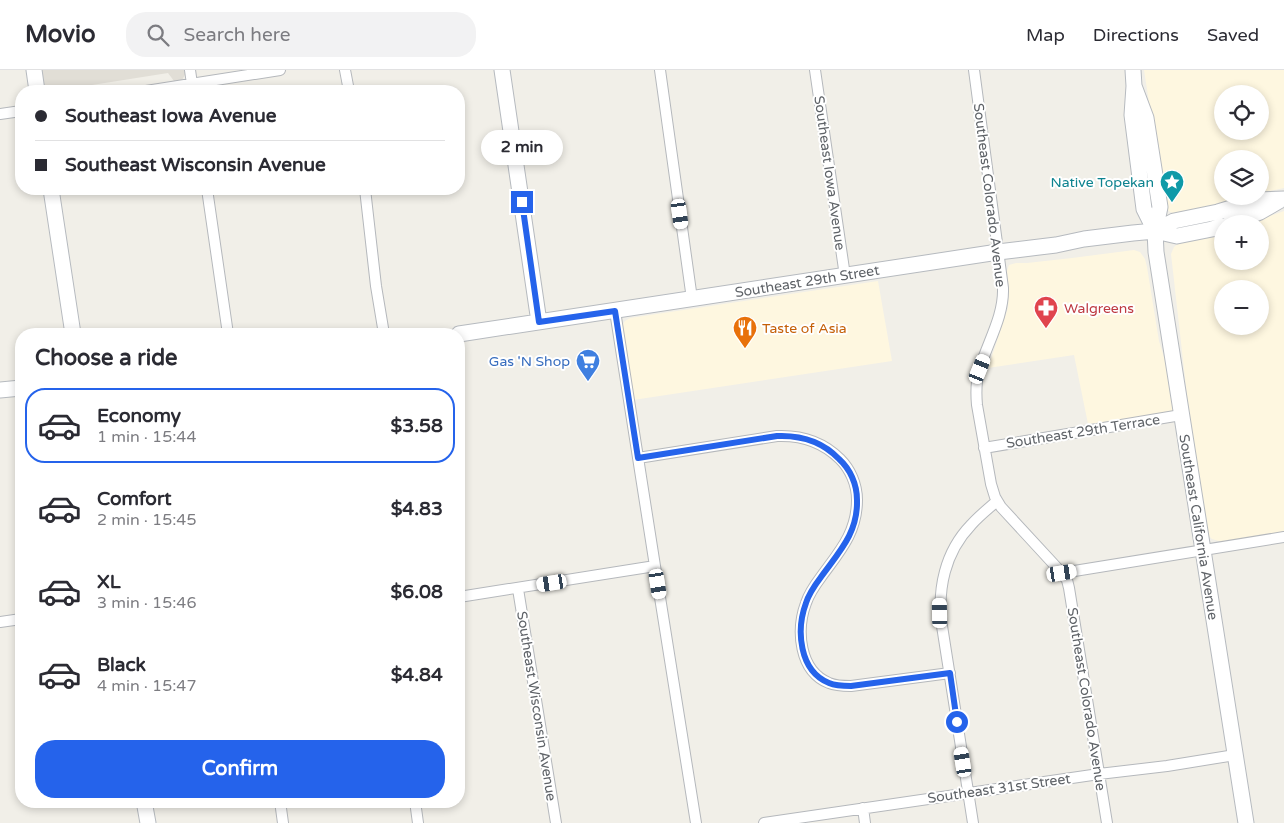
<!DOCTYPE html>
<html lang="en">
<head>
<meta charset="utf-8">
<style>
  body { margin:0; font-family:"Varela Round",sans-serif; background:#f2f2f3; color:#2b2b33; height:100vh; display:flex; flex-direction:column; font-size:19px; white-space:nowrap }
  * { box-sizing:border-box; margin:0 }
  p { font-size:16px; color:#7c7c81 }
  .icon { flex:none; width:28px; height:28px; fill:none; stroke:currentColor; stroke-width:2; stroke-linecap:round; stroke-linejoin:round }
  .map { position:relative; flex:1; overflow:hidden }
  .side { position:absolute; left:15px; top:258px; width:450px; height:480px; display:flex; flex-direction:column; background:#fff; border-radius:20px; box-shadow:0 2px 8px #0003 }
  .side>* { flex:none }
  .hud { position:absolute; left:15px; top:15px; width:450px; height:110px; border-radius:20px; box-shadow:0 2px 8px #0003; display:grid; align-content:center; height:110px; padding:0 20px; background:#fff }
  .controls { position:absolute; left:1214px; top:15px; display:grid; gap:10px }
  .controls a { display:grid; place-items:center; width:55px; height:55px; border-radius:50%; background:#fff; box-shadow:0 2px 8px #0003; font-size:25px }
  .end { position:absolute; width:22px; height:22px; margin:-11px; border:6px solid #2563eb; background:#fff; box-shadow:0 0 0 2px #fff }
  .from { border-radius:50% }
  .bubble { position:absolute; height:35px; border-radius:18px; background:#fff; box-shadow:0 2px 8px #0003; font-size:16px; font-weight:800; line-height:35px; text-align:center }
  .car { position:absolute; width:15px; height:30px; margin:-15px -8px; border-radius:6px; box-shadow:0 0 4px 1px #0007; background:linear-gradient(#fff 24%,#345 0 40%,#fff 0 76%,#345 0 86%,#fff 0) }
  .hud b { display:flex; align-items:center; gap:18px; height:48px; font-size:19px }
  .hud b+b { border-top:1px solid #e1e1e2 }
  .hud i { width:12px; height:12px; background:#2b2b33 }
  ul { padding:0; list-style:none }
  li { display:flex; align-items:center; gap:15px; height:75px; margin:0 10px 8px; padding:0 10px; border:2px solid transparent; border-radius:20px }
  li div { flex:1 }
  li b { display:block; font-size:19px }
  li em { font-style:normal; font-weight:800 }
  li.active { border-color:#2563eb }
  li>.icon { width:45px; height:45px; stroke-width:1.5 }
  h2 { padding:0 20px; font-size:22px; line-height:60px }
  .button { display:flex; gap:10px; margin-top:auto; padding:10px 20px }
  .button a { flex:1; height:58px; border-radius:20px; background:#2563eb; color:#fff; font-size:20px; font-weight:800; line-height:58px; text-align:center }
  header { display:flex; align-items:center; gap:30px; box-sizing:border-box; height:70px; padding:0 25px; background:#fff; border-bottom:1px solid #e1e1e2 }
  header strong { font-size:24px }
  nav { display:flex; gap:28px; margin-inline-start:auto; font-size:18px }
  .search { width:350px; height:45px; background:#f2f2f3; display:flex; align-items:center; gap:12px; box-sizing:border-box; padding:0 18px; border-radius:20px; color:#7c7c81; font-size:19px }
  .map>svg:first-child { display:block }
  .commercial { fill:#fef7e0; fill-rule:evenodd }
  .education { fill:#e1ded6 }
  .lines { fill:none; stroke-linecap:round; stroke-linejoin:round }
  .street-casing { stroke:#b5b8bc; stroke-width:12 }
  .secondary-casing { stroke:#b6babf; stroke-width:17 }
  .street { stroke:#fff; stroke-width:10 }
  .secondary { stroke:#fff; stroke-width:15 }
  .route { stroke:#2563eb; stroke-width:6 }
  .labels { text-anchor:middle; stroke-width:4; stroke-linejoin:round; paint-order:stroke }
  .street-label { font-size:14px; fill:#5f6368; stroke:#fff }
  .culture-label { font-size:14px; fill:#0d838f; stroke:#fff; text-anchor:end }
  .health-label { font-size:14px; fill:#be3a42; stroke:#fff; text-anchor:start }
  .food-label { font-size:14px; fill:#c56008; stroke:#fff; text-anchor:start }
  .shop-label { font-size:14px; fill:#366cbe; stroke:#fff; text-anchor:end }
</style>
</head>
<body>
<header>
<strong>Movio</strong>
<div class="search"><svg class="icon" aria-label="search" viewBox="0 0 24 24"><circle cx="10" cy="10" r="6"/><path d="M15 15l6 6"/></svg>Search here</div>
<nav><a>Map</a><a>Directions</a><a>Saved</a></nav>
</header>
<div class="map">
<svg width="1284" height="753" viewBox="0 0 1284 753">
  <rect width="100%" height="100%" fill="#f1efe8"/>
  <path class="commercial" d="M1144,0H1284V118L1260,123V89H1222V126H1251L1207,141L1176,144L1170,142L1166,138L1164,129ZM1222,24H1260V61H1222Z
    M1284,141V462L1222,472L1212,469L1207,464L1192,370L1171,184L1174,177L1180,172L1222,163V191H1260V154H1247ZM1222,219H1260V256H1222Z
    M1134,180L1140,182L1145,189L1147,197L1159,271L1167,297L1174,339L1170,343L1088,354L1074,285L988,298L1008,238L1009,218L1007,201L1009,195L1016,193H1027L1072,188Z
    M878,211L892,291L633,330L622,256L625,251L630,248Z"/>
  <path class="education" d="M39,0H185L186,3L182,10L174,11L168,3L54,21H42Z"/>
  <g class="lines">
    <defs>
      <path id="street" d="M190,0L193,21
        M345,0L349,21
        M660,0L692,229
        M815,0L845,206
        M974,0L1003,218C1004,247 987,273 979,301C976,312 976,324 977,335L991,414L995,427L1001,437L1060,501L1067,510L1069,518L1107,753
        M146,21L280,0
        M0,44L21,41
        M207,119L228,264
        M365,119L376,216L384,264
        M615,241L655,496L696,753
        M984,378L1181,345
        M638,388L777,366C801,365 822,371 840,389C850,399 857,414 857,430C857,463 839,482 821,507C815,515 809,524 806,533C796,560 799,601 829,613C836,616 843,616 851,616L950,603
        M1062,503L1284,467
        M518,519L556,753
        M459,527L655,496
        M0,552L21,549
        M280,731L283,753
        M415,731L418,753
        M863,738L865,753
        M764,753L1099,704L1167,696L1235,685
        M973,753L942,556C937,519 945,482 971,455C979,446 988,439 997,431"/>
      <path id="secondary" d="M34,0L37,21
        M502,0L539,252
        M1133,0L1134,16L1132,45L1144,139L1155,161
        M1134,16L1146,48L1160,137L1155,161L1156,182L1246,753
        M51,119L73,264
        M1229,154L1260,142L1279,131
        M1155,161L1174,151L1218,142L1258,130L1284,129
        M459,264L998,182L1056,175L1084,169L1133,163L1155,161L1177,166L1212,159L1222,156
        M0,320L21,318
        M144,731L148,753"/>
    </defs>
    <use href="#street" class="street-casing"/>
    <use href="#secondary" class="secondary-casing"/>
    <use href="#street" class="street"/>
    <use href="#secondary" class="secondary"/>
  </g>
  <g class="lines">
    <path class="route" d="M522,132L539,252L615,241L638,388L777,366C801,365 822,371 839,389C850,399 857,414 857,430C858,463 839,482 821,507C815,515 809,523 806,533C796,560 799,601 829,613C836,616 843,616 851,616L950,603L957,652"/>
  </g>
  <defs>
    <symbol id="sight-pin" viewBox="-11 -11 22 30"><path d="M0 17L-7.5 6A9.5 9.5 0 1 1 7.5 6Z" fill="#0f9aa8" stroke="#fff"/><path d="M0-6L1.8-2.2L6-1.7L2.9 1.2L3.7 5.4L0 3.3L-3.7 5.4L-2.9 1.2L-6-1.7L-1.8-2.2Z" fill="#fff"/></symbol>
    <symbol id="pharmacy-pin" viewBox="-11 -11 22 30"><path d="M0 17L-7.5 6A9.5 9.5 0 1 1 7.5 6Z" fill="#e0444e" stroke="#fff"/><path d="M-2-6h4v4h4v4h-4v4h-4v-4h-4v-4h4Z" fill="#fff"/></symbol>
    <symbol id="restaurant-pin" viewBox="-11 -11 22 30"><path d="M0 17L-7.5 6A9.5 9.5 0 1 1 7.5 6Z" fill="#e8710a" stroke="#fff"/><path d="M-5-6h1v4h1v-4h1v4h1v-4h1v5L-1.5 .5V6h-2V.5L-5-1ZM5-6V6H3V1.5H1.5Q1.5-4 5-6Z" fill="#fff"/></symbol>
    <symbol id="supermarket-pin" viewBox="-11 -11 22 30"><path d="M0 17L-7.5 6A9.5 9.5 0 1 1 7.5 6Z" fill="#3f7fe0" stroke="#fff"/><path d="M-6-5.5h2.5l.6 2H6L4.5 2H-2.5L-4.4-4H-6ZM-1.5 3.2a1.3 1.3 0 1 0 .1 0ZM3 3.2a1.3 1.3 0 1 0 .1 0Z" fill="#fff"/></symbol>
  </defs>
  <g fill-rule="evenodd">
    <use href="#sight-pin" x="1158" y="98" width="28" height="38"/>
    <use href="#pharmacy-pin" x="1032" y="224" width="28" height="38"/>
    <use href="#restaurant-pin" x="731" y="244" width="28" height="38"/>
    <use href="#supermarket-pin" x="574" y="277" width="28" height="38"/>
  </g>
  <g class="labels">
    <g class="street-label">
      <text transform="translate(830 103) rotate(82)" y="5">Southeast Iowa Avenue</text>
      <text transform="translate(990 125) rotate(83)" y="5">Southeast Colorado Avenue</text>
      <text transform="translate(807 211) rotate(-9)" y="5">Southeast 29th Street</text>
      <text transform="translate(1083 361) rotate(-9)" y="5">Southeast 29th Terrace</text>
      <text transform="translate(1199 457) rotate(81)" y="5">Southeast California Avenue</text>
      <text transform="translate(1087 629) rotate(81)" y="5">Southeast Colorado Avenue</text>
      <text transform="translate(537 636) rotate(81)" y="5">Southeast Wisconsin Avenue</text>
      <text transform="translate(999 718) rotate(-8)" y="5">Southeast 31st Street</text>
    </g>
    <g class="culture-label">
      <text x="1154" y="117">Native Topekan</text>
    </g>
    <g class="health-label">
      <text x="1064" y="243">Walgreens</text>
    </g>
    <g class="food-label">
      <text x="762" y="263">Taste of Asia</text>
    </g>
    <g class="shop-label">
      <text x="570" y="296">Gas 'N Shop</text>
    </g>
  </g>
</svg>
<div class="controls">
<a><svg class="icon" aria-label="locate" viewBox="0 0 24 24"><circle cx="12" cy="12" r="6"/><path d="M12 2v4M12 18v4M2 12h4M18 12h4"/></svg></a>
<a><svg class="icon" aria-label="layers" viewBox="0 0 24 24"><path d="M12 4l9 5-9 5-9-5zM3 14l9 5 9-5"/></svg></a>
<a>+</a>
<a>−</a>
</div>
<i class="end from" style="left:957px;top:652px"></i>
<i class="end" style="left:522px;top:132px"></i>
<div class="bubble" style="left:481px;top:60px;width:82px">2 min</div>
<i class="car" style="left:680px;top:144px;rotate:172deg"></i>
<i class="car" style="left:980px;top:299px;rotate:22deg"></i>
<i class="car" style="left:1062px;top:503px;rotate:81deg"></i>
<i class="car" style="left:552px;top:513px;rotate:261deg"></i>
<i class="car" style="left:658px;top:514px;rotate:171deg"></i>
<i class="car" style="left:940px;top:543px;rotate:359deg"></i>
<i class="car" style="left:963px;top:692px;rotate:351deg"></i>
<div class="hud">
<b><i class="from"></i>Southeast Iowa Avenue</b>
<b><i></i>Southeast Wisconsin Avenue</b>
</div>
<section class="side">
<h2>Choose a ride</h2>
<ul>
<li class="active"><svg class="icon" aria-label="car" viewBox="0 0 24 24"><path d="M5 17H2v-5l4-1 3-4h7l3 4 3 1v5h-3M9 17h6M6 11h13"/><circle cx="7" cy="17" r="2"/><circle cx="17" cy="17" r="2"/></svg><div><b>Economy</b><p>1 min · 15:44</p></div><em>$3.58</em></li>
<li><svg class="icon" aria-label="car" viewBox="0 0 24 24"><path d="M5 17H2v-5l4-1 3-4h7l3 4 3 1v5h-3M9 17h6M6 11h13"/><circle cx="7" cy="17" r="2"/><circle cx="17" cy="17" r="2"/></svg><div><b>Comfort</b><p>2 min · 15:45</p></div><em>$4.83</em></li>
<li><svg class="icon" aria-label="car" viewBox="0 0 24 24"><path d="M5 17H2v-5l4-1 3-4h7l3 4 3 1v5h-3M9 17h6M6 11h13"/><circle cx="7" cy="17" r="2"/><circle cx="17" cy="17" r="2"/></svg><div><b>XL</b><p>3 min · 15:46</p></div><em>$6.08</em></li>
<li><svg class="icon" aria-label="car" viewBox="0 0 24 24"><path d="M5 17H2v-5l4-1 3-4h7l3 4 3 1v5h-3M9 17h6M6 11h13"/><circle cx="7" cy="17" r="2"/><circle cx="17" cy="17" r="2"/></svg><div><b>Black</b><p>4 min · 15:47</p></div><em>$4.84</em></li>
</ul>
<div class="button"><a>Confirm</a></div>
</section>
</div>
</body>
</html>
